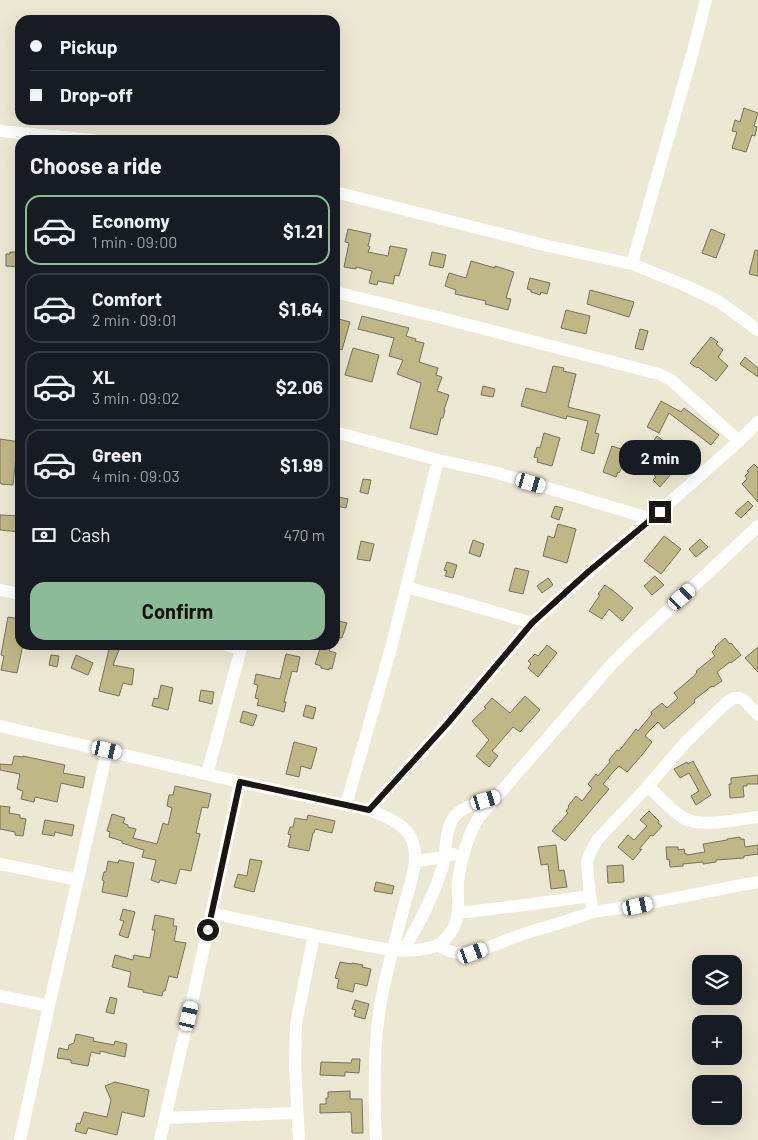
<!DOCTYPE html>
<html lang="en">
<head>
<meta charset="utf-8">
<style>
  body { margin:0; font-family:Barlow,sans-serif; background:#20242c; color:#f1f3f6; height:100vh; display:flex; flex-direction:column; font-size:19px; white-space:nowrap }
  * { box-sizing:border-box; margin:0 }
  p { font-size:16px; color:#9ea1a6 }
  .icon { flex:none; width:28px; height:28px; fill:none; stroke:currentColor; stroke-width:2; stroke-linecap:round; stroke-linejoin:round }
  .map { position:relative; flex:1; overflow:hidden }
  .panel { position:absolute; left:15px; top:135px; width:325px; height:515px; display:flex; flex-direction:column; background:#171b24; border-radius:15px; box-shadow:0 5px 20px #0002 }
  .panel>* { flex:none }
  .top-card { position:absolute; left:15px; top:15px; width:325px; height:110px; border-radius:15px; box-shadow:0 5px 20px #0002; display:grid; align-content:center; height:110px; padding:0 15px; background:#171b24 }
  .fabs { position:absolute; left:692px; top:955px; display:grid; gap:10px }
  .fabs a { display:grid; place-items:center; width:50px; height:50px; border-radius:10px; background:#171b24; box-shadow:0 5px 20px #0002; font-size:25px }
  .end { position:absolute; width:22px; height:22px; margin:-11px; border:6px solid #191710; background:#fff; box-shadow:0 0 0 2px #fff }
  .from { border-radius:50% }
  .bubble { position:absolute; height:35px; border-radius:15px; background:#171b24; box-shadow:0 5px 20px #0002; font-size:16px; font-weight:700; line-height:35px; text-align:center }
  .car { position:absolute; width:15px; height:30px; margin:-15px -8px; border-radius:6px; box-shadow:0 0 4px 1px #0007; background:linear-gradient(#fff 24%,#345 0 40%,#fff 0 76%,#345 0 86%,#fff 0) }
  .top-card b { display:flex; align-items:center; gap:18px; height:48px; font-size:19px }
  .top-card b+b { border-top:1px solid #363941 }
  .top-card i { width:12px; height:12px; background:#f1f3f6 }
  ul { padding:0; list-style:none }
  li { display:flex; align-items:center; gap:15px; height:70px; margin:0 10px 8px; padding:0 5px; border:2px solid #363941; border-radius:15px }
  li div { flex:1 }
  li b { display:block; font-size:19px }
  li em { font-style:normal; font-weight:700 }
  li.selected { border-color:#8dba97 }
  li>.icon { width:45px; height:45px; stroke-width:1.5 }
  h2 { padding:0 15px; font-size:22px; line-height:60px }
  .pay { display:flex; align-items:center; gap:12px; height:55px; padding:0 15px; font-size:19px }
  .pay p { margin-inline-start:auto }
  .primary-button { display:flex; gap:10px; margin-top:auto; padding:10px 15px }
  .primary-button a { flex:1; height:58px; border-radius:15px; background:#8dba97; color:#111; font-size:20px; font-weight:700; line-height:58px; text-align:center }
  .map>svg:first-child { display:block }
  .building { fill:#c0b787; stroke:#75725f }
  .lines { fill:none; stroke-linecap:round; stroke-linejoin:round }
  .minor { stroke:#fff; stroke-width:12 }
  .route { stroke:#191710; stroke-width:6 }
</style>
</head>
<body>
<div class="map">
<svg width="758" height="1140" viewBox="0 0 758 1140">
  <rect width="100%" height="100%" fill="#ece8d3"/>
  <path class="building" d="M744,108L758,113L754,126L757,127L755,136L752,135L746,152L732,148L737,132L732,131L735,120L740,122Z
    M348,229L371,234L368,246L370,247L368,252L388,256L390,246L407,249L399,276L395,275L393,284L378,281L377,285L369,283L372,271L356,267V269L344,267L349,243L345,242Z
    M711,229L725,235L716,258L702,253Z
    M755,250L758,251V276L749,274Z
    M10,252H20V267L6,266V254H10Z
    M432,252L446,255L443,268L429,265Z
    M471,261L495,268V266L514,272L506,298L511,299L508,310L485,304L486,301L455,294L456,290L445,286L449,273L466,278Z
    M530,278L550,283L547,294L541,292L540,295L531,292V290L527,289Z
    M590,290L634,302L629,317L587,304Z
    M566,310L590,316L586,334L561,328Z
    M362,316L409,328L406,336L416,339L415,341L424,343L419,362L438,368L436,375L442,377L437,391L449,395L444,410H445L443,418H441L437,435L410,428L421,383L397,374L403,360L389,356L394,338L358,329Z
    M335,318L350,322L342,350L335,348Z
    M640,329L648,331L643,350L635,348Z
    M711,337L718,342L716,344L723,350L718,357L728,366L716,381L698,367L697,368L690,363Z
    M353,348L379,355L372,382L345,375Z
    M745,357L758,368V377L740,364Z
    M553,366L564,368L563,371L576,374L568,407L600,415L595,433L599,434L594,454L581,450L588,421L567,416L566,419L521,406L526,388L546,393Z
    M483,386L495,389L493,397L481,395Z
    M661,401L681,412L684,408L719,435L711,445L669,413L659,433L647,427Z
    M544,433L560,438L552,466L537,462L538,458L534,457L537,447L540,448Z
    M657,436L692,463L685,473L677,467L660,487L653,480L656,477L651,472L660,461L677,467L675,466L677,460L650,446Z
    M0,439L20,442V458L16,457L13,485L1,484V483H0Z
    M612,446L630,452L619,473L618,472L616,477L603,472Z
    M754,464L758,468V502L742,484L747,479L745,476L749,472L747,471Z
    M363,479L371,480L368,494L360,492Z
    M339,497L348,499L346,508L337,506Z
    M748,501L753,506L741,518L735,513Z
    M555,506L563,508L559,520L551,517Z
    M0,515L20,516V532L0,530Z
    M558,524L576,529L567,563L543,556L548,536L554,538Z
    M664,536L681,549L661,574L644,561Z
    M700,539L708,547L696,557L689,549Z
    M473,540L484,544L480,557L469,553Z
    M361,541L374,544L370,561L357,559Z
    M447,562L457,565L453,578L445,576L447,571L444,570Z
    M515,568L529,571L523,594L509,591Z
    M655,576L664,585L652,595L644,586Z
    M548,578L553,585L542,593L537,586Z
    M605,585L616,593L633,608L622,621L609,609L602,619L589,611L600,595L598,594Z
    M8,617L20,619V645H23L17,673L1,670L4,656L1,655Z
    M335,620L347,623L342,638L335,637Z
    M725,638L730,644L731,643L741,655L731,663L730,662L717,672L722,681L713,687L712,686L694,700L695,702L664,729L658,722L650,730L645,736L652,742L642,755L627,772L619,766L614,771L603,784L609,789L565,841L552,831L568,813L566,811L569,807L568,806L576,796L582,801L592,788L588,784L596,774L598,776L610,762L609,760L617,750L619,751L636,729L638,731L652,714L651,712L662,703L667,708L678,698L674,693L694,676L697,672L696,671L715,656L712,652L716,648L715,647Z
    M110,645H121L113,665L134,669L132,685L123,683L119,696L99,691Z
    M547,645L557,653L538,677L528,668L531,664L528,661L535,654L538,656Z
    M321,646L330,648L329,651L336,653L332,669L329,668V670L321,668V666L315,664Z
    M758,647V672L745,658Z
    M286,654L300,657L297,672L292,671L284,702H286L284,712L257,705L259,699L255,698L258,685L254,684L256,674L280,679Z
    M51,655L59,656L57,667L49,665Z
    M76,655L93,663L88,675L71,668Z
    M161,685L173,688L168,710L152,706L154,698L158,699Z
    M201,690L214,692L212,704L199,701Z
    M525,696L540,710L520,732L513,727L492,751L498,756L489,767L476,756L489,740L472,721L486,708L484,707L492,698L510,713Z
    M306,705L316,708L313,719L303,716Z
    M243,711L257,715L253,726L240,722Z
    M294,742L317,748L311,769L301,766L299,777L286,774Z
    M14,756L23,757V756L65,765L63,773L85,777L83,788L61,783L57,802L35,797L34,802L21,799L23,791L17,789L20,774L0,770V764L12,765Z
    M693,761L711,795L696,805L691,796L699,791L689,773L680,778L674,769L687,762L688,764Z
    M758,775V784H747V786H743L744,797L730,798L729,784H731V778Z
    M175,786L211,794L208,808L202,807L196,833L200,834L191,871L180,869L176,884L160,880L159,883L151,880L156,860L142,857L144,850L122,843V841L109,837L110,832L107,831L112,814L125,818L123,823L128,825V827L136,829L133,838L157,844L163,823L168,825L172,808L167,806L169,795H173Z
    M0,806L10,807L9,813L20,815V818L26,819L23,836L15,835V832L0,829Z
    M649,811L659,821L658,823L662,826L653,836L651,835L640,848V850L642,849L633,860L618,847L628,835L634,840L647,826L640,820Z
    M308,815L335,821L332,833L315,829L314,833H313L309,851L288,847L291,835L288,834L290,827H293L295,818L307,820Z
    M45,820L74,825L72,836L55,832L54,836L42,834Z
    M740,837V839H744L745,847L758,845V854L744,856V858L716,860V862L703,864V862L683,864V866L670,867L669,859L667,860L666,847H678V850L684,849L685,854H687V855L705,852L703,844L727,840V839Z
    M556,845L559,871L564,870L567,887L551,889L548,864L541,865L538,847Z
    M250,859L262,861L254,892L234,887L238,874L247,876Z
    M119,860L134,863L127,897L102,892L104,881L102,880L104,872H106L108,861L118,863Z
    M623,865L624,882L608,883L607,866Z
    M376,882L394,886L392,894L374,891Z
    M123,909L135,912L128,938L119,935L124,921L120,920Z
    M155,915L174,919L173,926H177L174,941L186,943L177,978L169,976L165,991H163L162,996L143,992V990L128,987L131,972L112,967L115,955L133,960L134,955L150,958L155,930H152Z
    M340,962L352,964V963L363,965L362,967L371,969L367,986L355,983L353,992L337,988L339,979L335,978Z
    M110,997L117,999L114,1014L106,1012Z
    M355,1000L369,1004L365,1019L354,1016L356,1010L352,1009Z
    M76,1034L94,1038L93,1041L114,1045L115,1041L127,1044L125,1057L100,1051V1054L91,1052L88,1066L71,1063V1060L57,1058L59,1048L68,1050L69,1045L74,1043Z
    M352,1059H360L359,1073L345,1072V1076L320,1075L321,1062L351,1063Z
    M115,1082L149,1090L144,1117L122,1112L117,1135L88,1128L86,1134L75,1131L77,1123L80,1124L84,1112L107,1117L111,1100L105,1086Z
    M350,1091V1099H362L363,1133H352L351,1112L320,1113V1104H326V1098H328V1092Z"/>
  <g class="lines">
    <path class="minor" d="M0,131L94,140
      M335,192L548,246L632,264L684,285L718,301L758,330
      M632,264L693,51L706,0
      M335,292L442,318L659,374L671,380L739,441
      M335,432L438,460L494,472L652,519
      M406,587L471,605L532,623
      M0,590L20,594
      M226,645L241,649
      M758,715L744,700L740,698H734L726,703L684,744L648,786L598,839L590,853L587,863L590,896L593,912C649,905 703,892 758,882
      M0,726L240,782L369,810C386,817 408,824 413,843C419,862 410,884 405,903C396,940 384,976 379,1014C373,1055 374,1098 376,1140
      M207,774L242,645
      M648,786C658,796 670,809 682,817C699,829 738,819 758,817
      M346,805L391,648L438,460
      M369,810L447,724L532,623L588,573L693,482L739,441L758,422
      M416,861L446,857L453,854
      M0,864L78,880
      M211,913C252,922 293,931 334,939C367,945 403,957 436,946C444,943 450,934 454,927C462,909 456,899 458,882C461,859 467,837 479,817L611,665L630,646L758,526
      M459,913L532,904L590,896
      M437,945L449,951L457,953H473L526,933L563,922L593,912
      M404,950C420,921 433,898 443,866C447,851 444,834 452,820C460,806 482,802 496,797
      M0,996L49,1006
      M166,1118L294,1113L297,1117
      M20,1140L49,1006L107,751
      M160,1140L193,997L240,782
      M299,1140L295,1066L296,1024L314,935"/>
  </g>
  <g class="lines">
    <path class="route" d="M208,930L240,782L369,810L447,724L532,623L588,572L660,512"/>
  </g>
</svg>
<div class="fabs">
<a><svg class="icon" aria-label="layers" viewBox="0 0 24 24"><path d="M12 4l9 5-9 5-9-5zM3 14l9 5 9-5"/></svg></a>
<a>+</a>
<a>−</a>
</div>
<i class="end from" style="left:208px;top:930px"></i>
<i class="end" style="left:660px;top:512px"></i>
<div class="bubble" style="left:619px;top:440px;width:82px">2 min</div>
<i class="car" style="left:531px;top:483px;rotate:106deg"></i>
<i class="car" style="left:682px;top:597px;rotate:47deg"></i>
<i class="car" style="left:107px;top:750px;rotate:103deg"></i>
<i class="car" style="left:486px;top:800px;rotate:73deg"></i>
<i class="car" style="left:638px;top:906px;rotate:78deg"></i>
<i class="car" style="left:473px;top:953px;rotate:70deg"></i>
<i class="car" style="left:189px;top:1016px;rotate:13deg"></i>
<div class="top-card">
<b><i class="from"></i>Pickup</b>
<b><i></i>Drop-off</b>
</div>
<section class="panel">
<h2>Choose a ride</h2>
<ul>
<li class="selected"><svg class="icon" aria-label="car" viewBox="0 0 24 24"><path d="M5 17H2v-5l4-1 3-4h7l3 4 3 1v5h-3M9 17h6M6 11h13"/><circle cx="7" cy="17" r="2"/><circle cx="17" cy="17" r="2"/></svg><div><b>Economy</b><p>1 min · 09:00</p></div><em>$1.21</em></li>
<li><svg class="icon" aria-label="car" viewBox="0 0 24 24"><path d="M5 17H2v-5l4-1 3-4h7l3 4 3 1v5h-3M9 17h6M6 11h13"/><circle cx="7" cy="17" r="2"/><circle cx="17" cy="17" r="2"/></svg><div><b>Comfort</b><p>2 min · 09:01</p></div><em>$1.64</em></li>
<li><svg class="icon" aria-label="car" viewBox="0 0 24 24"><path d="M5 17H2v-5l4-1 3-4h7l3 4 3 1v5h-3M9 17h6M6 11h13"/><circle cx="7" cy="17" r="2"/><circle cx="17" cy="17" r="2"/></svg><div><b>XL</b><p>3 min · 09:02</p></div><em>$2.06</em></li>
<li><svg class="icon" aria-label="car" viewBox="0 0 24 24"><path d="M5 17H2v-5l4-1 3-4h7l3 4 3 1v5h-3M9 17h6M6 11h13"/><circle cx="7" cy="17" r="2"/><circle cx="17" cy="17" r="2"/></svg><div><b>Green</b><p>4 min · 09:03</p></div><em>$1.99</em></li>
</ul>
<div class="pay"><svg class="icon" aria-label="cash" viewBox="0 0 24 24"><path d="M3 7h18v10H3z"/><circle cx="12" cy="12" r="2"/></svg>Cash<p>470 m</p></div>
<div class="primary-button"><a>Confirm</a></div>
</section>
</div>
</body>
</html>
